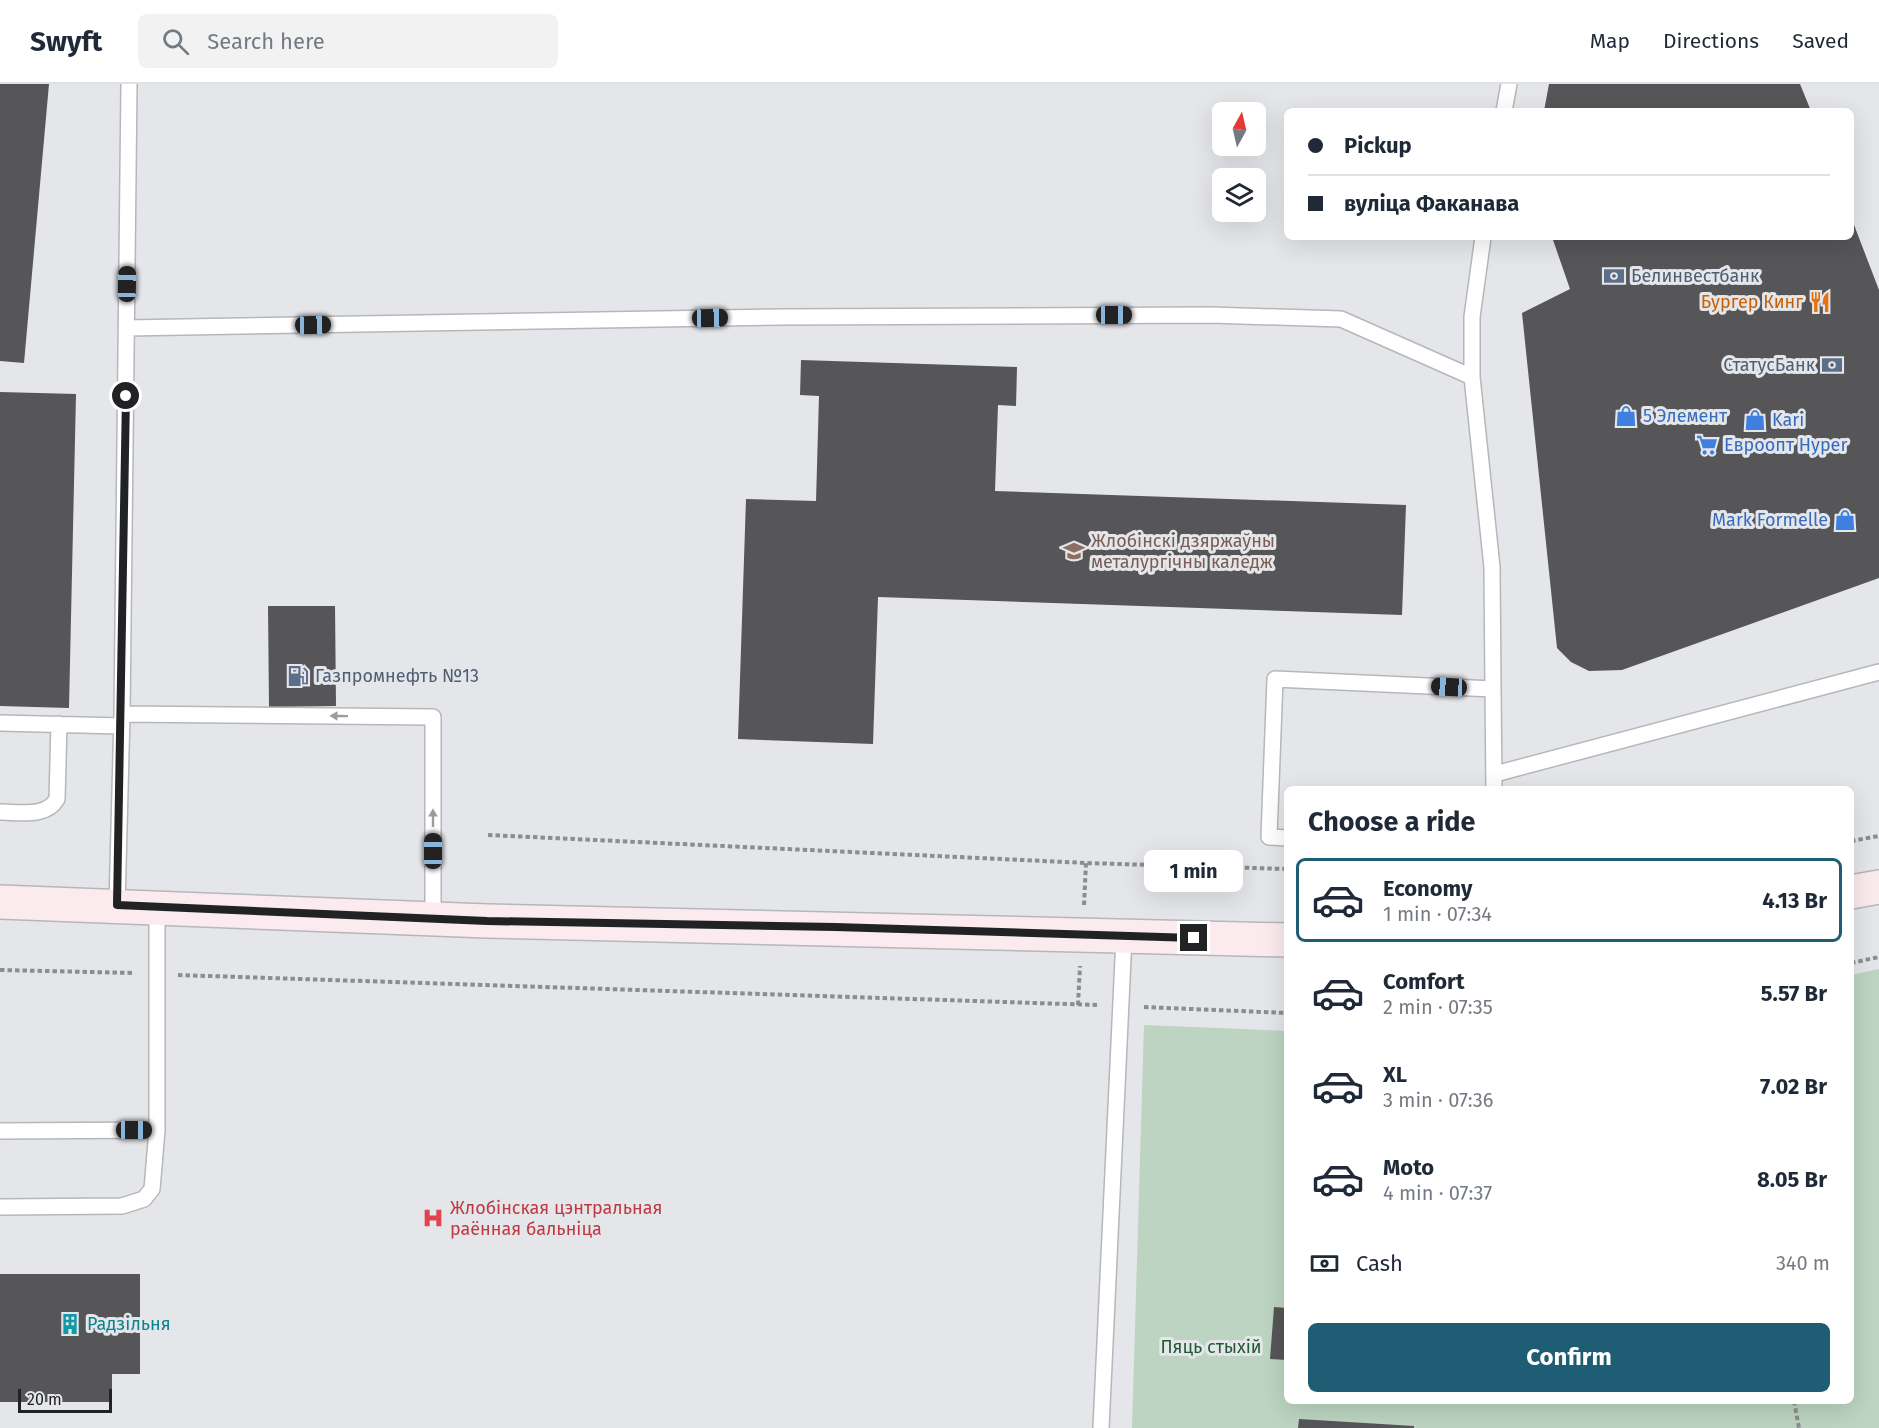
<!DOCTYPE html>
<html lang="en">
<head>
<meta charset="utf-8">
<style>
  body { margin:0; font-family:"Fira Sans",sans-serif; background:#f2f2f3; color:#1f2937; height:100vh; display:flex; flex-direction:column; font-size:22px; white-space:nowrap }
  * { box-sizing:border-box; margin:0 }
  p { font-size:20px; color:#747a83 }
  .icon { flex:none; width:33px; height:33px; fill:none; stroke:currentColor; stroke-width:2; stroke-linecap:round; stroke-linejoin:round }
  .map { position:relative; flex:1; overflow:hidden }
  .drawer { position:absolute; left:1284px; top:702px; width:570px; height:618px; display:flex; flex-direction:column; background:#fff; border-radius:9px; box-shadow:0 6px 24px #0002 }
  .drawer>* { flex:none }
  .guide { position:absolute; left:1284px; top:24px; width:570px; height:132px; border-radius:9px; box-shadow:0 6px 24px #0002; display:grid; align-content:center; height:132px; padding:0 24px; background:#fff }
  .needle { width:39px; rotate:8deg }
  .fabs { position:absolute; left:1212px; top:18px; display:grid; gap:12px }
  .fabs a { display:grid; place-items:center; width:54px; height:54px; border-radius:9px; background:#fff; box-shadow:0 6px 24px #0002; font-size:30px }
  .scale { position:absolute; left:18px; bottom:15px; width:94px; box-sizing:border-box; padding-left:6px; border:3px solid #212223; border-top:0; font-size:16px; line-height:21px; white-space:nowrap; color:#212223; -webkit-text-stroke:4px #e5e6ea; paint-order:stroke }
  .end { position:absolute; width:27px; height:27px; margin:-14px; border:8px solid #212223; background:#fff; box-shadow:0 0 0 3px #fff }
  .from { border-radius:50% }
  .bubble { position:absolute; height:42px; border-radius:9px; background:#fff; box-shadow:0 6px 24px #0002; font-size:20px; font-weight:700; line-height:42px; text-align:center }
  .car { position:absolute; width:18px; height:36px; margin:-18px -9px; border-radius:8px; box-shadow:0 0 4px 2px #0007; background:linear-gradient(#222 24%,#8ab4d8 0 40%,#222 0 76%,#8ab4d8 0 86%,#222 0) }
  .guide b { display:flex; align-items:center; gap:21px; height:57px; font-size:22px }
  .guide b+b { border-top:2px solid #e0e1e3 }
  .guide i { width:15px; height:15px; background:#1f2937 }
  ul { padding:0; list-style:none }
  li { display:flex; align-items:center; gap:18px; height:84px; margin:0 12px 9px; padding:0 12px; border:3px solid transparent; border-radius:9px }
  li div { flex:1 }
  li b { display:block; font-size:22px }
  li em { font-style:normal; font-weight:700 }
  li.current { border-color:#1f5d74 }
  li>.icon { width:54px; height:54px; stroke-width:1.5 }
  h2 { padding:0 24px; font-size:27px; line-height:72px }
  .pay { display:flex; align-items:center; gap:15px; height:66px; padding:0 24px; font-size:22px }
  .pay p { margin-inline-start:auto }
  .button { display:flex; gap:12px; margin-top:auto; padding:12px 24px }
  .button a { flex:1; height:69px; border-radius:9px; background:#1f5d74; color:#fff; font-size:24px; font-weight:700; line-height:69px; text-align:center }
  header { display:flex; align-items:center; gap:36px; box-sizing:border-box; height:84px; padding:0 30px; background:#fff; border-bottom:2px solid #e0e1e3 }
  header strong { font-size:28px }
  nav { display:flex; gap:33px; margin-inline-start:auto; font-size:21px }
  .search { width:420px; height:54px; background:#f2f2f3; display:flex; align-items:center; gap:15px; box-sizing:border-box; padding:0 21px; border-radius:9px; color:#747a83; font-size:22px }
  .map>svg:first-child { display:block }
  .green { fill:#bcd4c1 }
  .building { fill:#565659 }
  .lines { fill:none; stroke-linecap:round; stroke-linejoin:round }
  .lane-casing { stroke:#b6b7bb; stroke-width:18 }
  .secondary-casing { stroke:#b6b7bb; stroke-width:36 }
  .path { stroke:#8c8d90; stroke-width:4; stroke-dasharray:4.5 3; stroke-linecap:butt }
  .lane { stroke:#fff; stroke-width:15 }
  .secondary { stroke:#fbeaee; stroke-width:33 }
  .oneway { fill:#9b9c9c }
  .route { stroke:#212223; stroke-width:8 }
  .labels { text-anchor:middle; stroke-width:6; stroke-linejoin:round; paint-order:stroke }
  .service-label { font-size:18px; fill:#4e5e75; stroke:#e5e6ea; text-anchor:start }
  .food-label { font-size:18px; fill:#c56008; stroke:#e5e6ea; text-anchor:end }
  .shop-label { font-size:18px; fill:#366cbe; stroke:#e5e6ea; text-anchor:start }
  .education-label { font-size:18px; fill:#785e54; stroke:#e5e6ea; text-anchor:start }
  .health-label { font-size:18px; fill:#be3a42; stroke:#e5e6ea; text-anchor:start }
  .culture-label { font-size:18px; fill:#0d838f; stroke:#e5e6ea; text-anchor:start }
  .park-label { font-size:18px; fill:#225935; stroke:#e5e6ea }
</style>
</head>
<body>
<header>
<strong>Swyft</strong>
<div class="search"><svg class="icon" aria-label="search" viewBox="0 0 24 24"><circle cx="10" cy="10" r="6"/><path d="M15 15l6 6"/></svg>Search here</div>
<nav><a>Map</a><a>Directions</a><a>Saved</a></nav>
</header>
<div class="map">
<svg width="1879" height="1344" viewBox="0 0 1879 1344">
  <rect width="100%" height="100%" fill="#e5e6ea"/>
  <path class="green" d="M1879,885V1344H1132L1144,941L1287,947V1317H1851V891Z"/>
  <path class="building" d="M0,0H49L24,279L0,277Z
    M1549,0H1800L1811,27H1544Z
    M1851,133L1879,206V494L1622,586L1589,587L1571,578L1557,564L1522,229L1570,205L1552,153H1851Z
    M801,276L1017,283L1016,322L998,321L995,407L1406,421L1402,531L878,513L873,660L738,655L746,415L816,417L819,312L800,311Z
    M0,308L76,310L69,624L0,622Z
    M268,522H335L336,622L269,623Z
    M0,1190H140V1290H112V1318H0Z
    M1274,1223L1287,1224V1276L1270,1275Z
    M1299,1335L1414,1342V1344H1298Z"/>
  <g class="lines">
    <defs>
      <path id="lane" d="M1504,27L1509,0
        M1483,153L1472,233V293L1492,483L1493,605
        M126,244L781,233L1210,231L1341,235L1472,293
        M122,630L433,633V834
        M0,639L121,642
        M1495,690L1879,588
        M0,728C19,728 46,734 57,715L59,640
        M1287,754L1269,753L1275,595L1493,605L1494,705
        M117,821L122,630L129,0
        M0,1047L157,1046
        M0,1123L122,1122L144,1115L152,1105L157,1046V823
        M1101,1344L1124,853"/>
      <path id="secondary" d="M1851,808L1879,803
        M0,818L487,837L1287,856"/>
    </defs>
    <use href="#lane" class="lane-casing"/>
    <use href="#secondary" class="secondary-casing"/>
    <path class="path" d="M488,751L1086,779L1287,785
      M1851,757L1879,752
      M1084,821L1086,779
      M1851,879L1879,873
      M0,886L135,889
      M178,891L1097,921
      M1078,921L1080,882
      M1144,923L1287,929
      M1794,1317L1799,1344"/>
    <use href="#lane" class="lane"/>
    <use href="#secondary" class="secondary"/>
  </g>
  <defs><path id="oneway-solid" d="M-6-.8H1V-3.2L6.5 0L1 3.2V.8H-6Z" transform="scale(1.5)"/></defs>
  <g class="oneway">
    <use href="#oneway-solid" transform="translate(339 632) rotate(-179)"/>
    <use href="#oneway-solid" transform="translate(433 734) rotate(-90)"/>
  </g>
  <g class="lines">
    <path class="route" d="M126,312L117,821L487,837L835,843L1194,854"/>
  </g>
  <defs>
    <symbol id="bank-bare" viewBox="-9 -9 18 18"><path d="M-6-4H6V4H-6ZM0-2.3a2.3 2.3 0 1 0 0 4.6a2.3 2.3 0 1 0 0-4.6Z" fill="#5c6f8a" stroke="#e5e6ea" stroke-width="2.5" paint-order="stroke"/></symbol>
    <symbol id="restaurant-bare" viewBox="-9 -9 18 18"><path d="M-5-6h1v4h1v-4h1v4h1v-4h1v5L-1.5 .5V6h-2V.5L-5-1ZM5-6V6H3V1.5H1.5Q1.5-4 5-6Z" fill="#e8710a" stroke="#e5e6ea" stroke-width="2.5" paint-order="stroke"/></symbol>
    <symbol id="shop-bare" viewBox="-9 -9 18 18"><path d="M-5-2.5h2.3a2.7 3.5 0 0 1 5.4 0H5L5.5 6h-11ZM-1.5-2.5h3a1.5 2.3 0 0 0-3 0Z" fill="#3f7fe0" stroke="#e5e6ea" stroke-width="2.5" paint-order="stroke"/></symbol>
    <symbol id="supermarket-bare" viewBox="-9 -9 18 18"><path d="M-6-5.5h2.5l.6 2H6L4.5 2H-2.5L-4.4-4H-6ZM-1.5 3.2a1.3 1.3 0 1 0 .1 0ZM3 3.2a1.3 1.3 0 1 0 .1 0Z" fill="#3f7fe0" stroke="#e5e6ea" stroke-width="2.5" paint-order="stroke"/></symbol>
    <symbol id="university-bare" viewBox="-9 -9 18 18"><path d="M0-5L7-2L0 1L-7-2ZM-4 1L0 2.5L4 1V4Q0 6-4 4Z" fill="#8d6e63" stroke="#e5e6ea" stroke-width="2.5" paint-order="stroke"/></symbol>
    <symbol id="fuel-bare" viewBox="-9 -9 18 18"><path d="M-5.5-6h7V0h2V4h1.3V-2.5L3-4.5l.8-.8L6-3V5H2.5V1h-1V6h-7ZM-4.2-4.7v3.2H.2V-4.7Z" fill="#5c6f8a" stroke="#e5e6ea" stroke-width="2.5" paint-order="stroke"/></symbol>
    <symbol id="hospital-bare" viewBox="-9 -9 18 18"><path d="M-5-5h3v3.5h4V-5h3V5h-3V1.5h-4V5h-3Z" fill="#e0444e" stroke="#e5e6ea" stroke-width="2.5" paint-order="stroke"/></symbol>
    <symbol id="building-bare" viewBox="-9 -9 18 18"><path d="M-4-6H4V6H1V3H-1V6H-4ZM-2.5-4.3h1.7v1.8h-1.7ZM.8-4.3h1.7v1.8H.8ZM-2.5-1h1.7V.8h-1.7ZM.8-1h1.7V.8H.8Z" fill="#0f9aa8" stroke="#e5e6ea" stroke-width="2.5" paint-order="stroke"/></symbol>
  </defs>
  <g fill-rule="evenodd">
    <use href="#bank-bare" x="1599" y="177" width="30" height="30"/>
    <use href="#restaurant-bare" x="1805" y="203" width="30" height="30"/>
    <use href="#bank-bare" x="1817" y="266" width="30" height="30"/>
    <use href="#shop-bare" x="1611" y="317" width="30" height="30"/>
    <use href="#shop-bare" x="1740" y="321" width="30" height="30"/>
    <use href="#supermarket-bare" x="1692" y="346" width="30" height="30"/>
    <use href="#shop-bare" x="1830" y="421" width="30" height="30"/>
    <use href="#university-bare" x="1059" y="452" width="30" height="30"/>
    <use href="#fuel-bare" x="283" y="577" width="30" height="30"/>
    <use href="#hospital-bare" x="418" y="1119" width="30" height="30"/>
    <use href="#building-bare" x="55" y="1225" width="30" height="30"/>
  </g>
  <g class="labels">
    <g class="service-label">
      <text x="1631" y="198">Белинвестбанк</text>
      <text x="1815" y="287" text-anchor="end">СтатусБанк</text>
      <text x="315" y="598">Газпромнефть №13</text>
    </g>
    <g class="food-label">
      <text x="1803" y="224">Бургер Кинг</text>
    </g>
    <g class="shop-label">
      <text x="1643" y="338">5 Элемент</text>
      <text x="1772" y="342">Kari</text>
      <text x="1724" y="367">Евроопт Hyper</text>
      <text x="1828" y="442" text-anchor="end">Mark Formelle</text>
    </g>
    <g class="education-label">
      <text x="1091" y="463">Жлобінскі дзяржаўны<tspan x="1091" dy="21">металургічны каледж</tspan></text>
    </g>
    <g class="health-label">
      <text x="450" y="1130">Жлобінская цэнтральная<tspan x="450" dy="21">раённая бальніца</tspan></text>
    </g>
    <g class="culture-label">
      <text x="87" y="1246">Радзільня</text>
    </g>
    <g class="park-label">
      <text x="1211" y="1269">Пяць стыхій</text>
    </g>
  </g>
</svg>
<div class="fabs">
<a><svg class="needle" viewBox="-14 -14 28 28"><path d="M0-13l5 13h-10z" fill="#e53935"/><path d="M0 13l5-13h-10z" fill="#747a83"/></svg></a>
<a><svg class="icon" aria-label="layers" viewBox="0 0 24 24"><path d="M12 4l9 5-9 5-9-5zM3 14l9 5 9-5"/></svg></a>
</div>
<div class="scale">20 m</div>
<i class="end from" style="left:126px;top:312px"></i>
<i class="end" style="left:1194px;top:854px"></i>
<div class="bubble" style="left:1144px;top:766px;width:99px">1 min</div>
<i class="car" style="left:127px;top:200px;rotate:1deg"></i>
<i class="car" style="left:1114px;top:231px;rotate:90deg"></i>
<i class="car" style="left:710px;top:234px;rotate:89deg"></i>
<i class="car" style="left:313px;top:241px;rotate:89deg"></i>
<i class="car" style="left:1449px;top:603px;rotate:273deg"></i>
<i class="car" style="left:433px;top:767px;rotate:0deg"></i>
<i class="car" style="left:134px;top:1046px;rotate:90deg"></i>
<div class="guide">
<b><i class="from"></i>Pickup</b>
<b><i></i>вуліца Факанава</b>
</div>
<section class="drawer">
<h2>Choose a ride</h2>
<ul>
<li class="current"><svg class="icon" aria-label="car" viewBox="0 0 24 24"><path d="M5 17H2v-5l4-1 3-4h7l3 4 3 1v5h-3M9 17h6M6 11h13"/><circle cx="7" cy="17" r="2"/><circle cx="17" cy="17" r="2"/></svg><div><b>Economy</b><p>1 min · 07:34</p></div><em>4.13 Br</em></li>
<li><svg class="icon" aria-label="car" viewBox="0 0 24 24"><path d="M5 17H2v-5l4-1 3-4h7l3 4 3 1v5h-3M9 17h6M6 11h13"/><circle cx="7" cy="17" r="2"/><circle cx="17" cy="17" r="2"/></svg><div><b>Comfort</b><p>2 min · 07:35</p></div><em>5.57 Br</em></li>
<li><svg class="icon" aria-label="car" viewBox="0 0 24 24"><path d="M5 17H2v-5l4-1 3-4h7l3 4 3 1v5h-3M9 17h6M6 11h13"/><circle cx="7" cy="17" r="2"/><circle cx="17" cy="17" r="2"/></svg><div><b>XL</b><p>3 min · 07:36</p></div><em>7.02 Br</em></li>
<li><svg class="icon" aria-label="car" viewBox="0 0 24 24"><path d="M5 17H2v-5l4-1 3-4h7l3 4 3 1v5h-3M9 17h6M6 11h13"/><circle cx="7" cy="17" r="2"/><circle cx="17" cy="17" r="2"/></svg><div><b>Moto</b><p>4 min · 07:37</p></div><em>8.05 Br</em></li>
</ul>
<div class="pay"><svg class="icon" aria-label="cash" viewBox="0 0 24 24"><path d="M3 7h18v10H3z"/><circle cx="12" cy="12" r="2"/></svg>Cash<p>340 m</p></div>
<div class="button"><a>Confirm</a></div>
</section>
</div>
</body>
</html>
